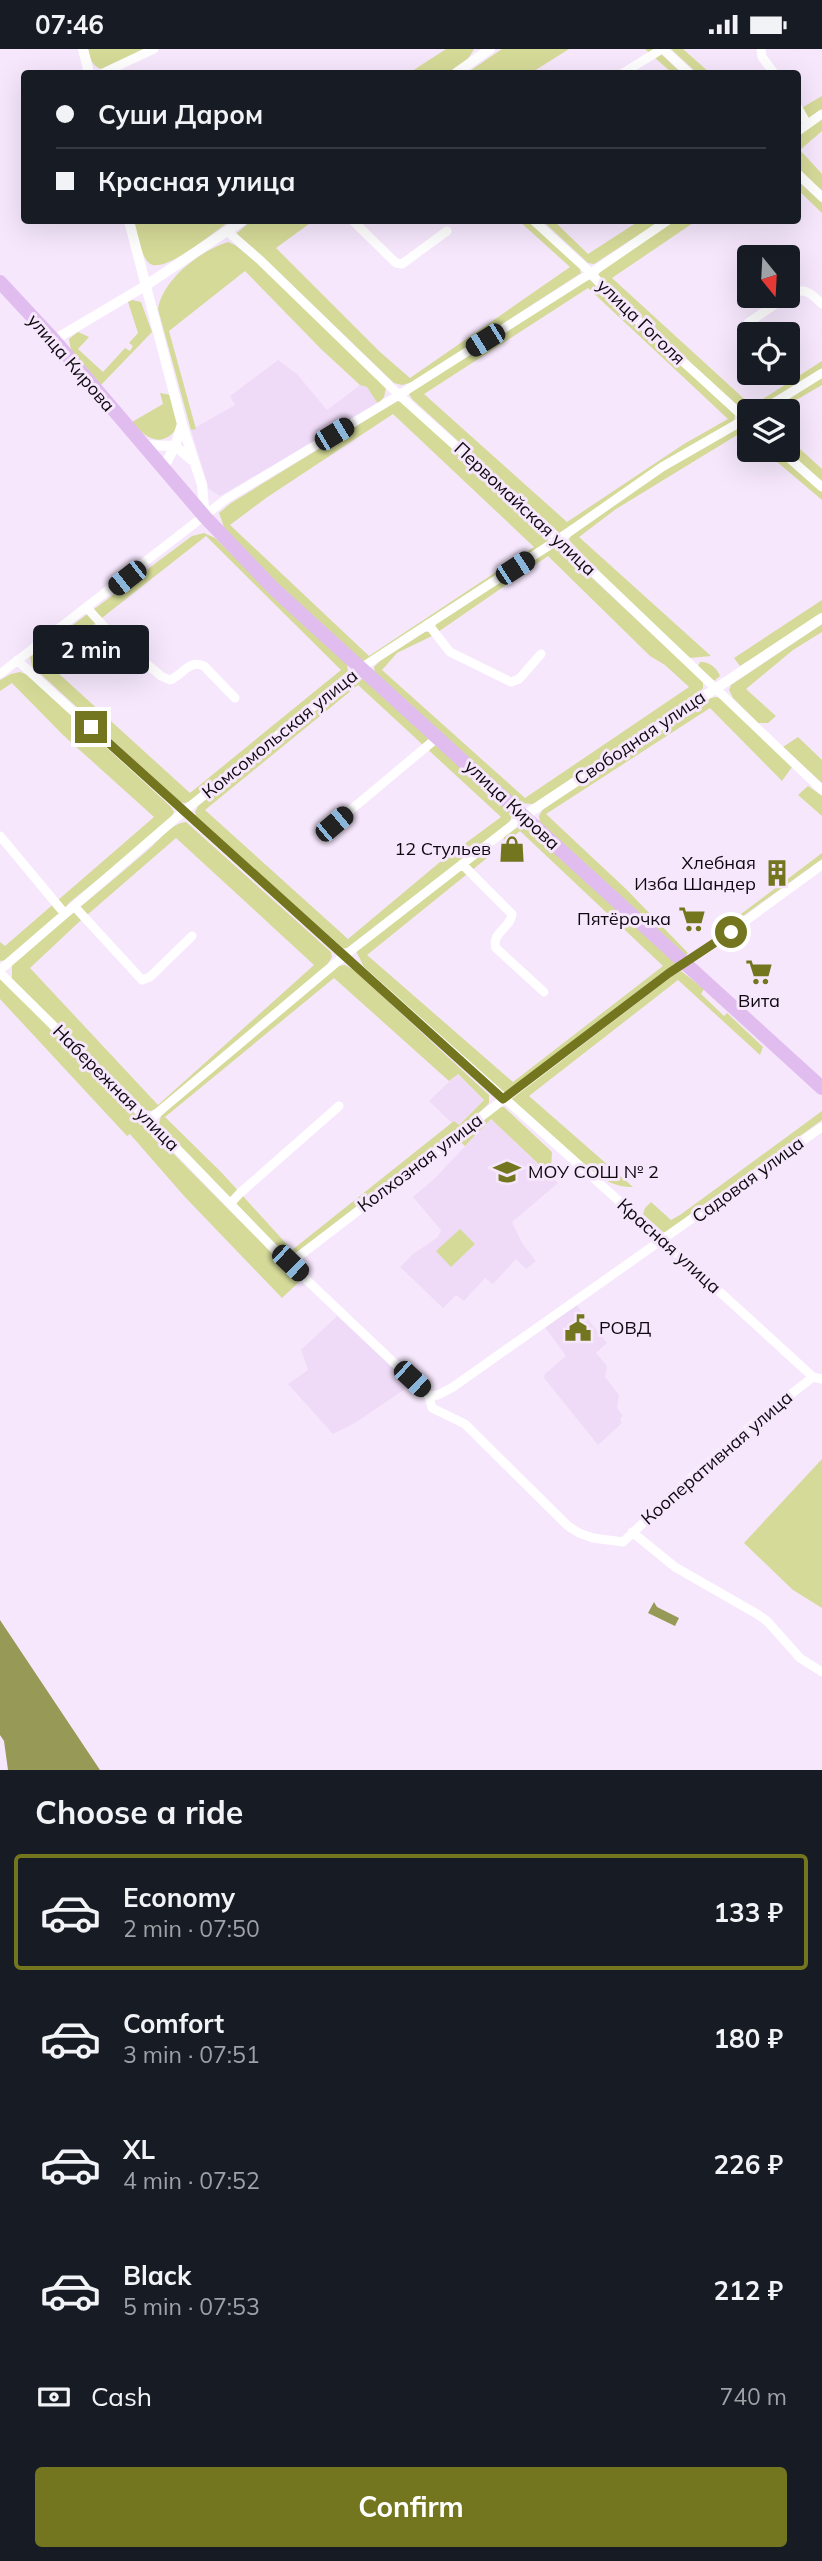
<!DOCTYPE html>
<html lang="en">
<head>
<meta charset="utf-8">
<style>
  body { margin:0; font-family:Mulish,sans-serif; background:#242831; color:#f1f3f6; height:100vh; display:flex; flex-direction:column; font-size:26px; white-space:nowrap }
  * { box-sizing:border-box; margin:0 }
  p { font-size:23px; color:#9ea1a6 }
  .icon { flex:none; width:38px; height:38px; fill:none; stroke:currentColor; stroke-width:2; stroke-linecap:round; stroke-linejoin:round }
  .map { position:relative; height:1721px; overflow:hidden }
  .details { display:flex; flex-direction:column; background:#171b24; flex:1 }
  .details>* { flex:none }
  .top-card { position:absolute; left:21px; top:21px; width:780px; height:154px; border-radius:7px; box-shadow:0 7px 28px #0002; display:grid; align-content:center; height:154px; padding:0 35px; background:#171b24 }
  .needle { width:46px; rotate:162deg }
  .controls { position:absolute; left:737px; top:196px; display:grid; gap:14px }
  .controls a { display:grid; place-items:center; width:63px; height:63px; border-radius:7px; background:#171b24; box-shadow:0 7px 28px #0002; font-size:35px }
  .end { position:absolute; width:32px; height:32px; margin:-16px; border:9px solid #73761e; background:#fff; box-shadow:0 0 0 4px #fff }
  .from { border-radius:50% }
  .bubble { position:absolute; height:49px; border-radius:7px; background:#171b24; box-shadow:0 7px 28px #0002; font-size:23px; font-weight:700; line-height:49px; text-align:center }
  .car { position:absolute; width:21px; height:42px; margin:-21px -10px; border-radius:9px; box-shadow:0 0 5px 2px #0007; background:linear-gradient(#222 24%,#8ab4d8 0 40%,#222 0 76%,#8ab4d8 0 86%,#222 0) }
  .top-card b { display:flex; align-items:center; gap:24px; height:66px; font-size:26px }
  .top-card b+b { border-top:2px solid #363941 }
  .top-card i { width:18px; height:18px; background:#f1f3f6 }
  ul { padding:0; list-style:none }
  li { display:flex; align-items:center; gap:21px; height:116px; margin:0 14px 10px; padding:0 21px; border:4px solid transparent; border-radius:7px }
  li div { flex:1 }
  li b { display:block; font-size:26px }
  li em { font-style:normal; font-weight:700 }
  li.current { border-color:#73761e }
  li>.icon { width:63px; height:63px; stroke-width:1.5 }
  h2 { padding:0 35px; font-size:32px; line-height:84px }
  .pay { display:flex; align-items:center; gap:18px; height:77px; padding:0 35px; font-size:26px }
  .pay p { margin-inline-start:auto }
  .button { display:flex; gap:14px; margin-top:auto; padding:14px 35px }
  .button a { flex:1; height:80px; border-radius:7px; background:#73761e; color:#fff; font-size:28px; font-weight:700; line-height:80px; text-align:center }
  .status { display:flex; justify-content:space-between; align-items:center; height:49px; padding:0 35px; background:#171b24; direction:ltr }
  .status svg { height:19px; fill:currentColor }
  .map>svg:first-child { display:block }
  .built { fill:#efdbf7 }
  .green { fill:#d5da98; fill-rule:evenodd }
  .water { fill:#979a57 }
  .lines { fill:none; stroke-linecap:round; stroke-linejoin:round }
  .minor { stroke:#fff; stroke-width:9 }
  .tertiary { stroke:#fff; stroke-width:10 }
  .primary { stroke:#e1bcef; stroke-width:14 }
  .route { stroke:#73761e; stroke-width:9 }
  .labels { text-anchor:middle; stroke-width:6; stroke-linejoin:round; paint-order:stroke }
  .street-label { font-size:18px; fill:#0e0910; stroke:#f6e7fc }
  .poi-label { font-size:18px; fill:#0e0910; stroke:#f6e7fc; text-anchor:end }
</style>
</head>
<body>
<div class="status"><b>07:46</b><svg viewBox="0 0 49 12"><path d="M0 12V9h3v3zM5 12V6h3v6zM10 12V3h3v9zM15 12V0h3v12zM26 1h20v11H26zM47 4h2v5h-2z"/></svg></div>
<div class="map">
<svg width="822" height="1721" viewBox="0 0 822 1721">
  <rect width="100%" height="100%" fill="#f6e7fc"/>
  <path class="built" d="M278,311L297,325L327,361L360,336L367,338L378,355L220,447L209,440L191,381L235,356L230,347Z
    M457,1025L484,1051L458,1076L455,1072L452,1074L429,1052Z
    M491,1070L558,1134L512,1173L522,1194L536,1212L526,1220L516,1210L493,1235L485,1229L464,1252L456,1246L443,1259L400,1218L413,1205L438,1188L441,1181L413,1148L434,1130Z
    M575,1254L607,1294L596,1304L607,1317L605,1328L619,1346L617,1359L623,1367L620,1369L622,1374L598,1396L544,1329L545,1325L566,1307L544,1277Z
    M337,1267L411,1336L355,1374L333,1385L288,1335L308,1321L301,1301Z"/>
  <path class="green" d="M88,0H144L102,20C92,18 90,9 88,0Z
    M446,0H474C459,29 437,24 409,24Z
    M502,0H569L531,24H467Z
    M645,0H656L681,24H672Z
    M671,0H683L710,24H697Z
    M822,47V62L798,78V61Z
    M822,69V82L800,101L822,125V142L798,119V87Z
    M798,132L822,154V164L798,141Z
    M134,172H230C216,181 163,227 149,214C140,206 137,183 134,172Z
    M251,172H313L276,199L380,303L410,329L570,218L519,172H532L579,216L581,224L413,333L402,336L394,334L261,206L239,189L237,184Z
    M543,172H554L588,205L639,172H660L594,215L588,214Z
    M673,172H696L612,229L752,357L822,312V320L747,365L671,299L600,230L598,226L603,219Z
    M228,193L235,196L266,221L386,339L384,348L378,355L367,338L360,336L321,300L245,222L169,282L196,380L191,381L158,260C163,230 200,202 228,193Z
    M590,231L735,366L734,373L559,484L412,350L409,345L413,340L584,232ZM588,239L728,370L684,395L567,473L424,345Z
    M132,251L141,253L152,283L101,336L71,301L69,290L78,283L89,288L78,300L103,323L125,299L130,302L133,297L129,294L138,284L128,253Z
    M822,327V336L777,362H765Z
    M160,344L171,346L178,378C162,400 146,390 132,373L163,355Z
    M397,352L402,353C426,375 542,470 548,491L545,496L363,614L251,510L225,481L219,464L231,454ZM393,365L534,498L369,607L230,476L266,449Z
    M744,374L749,377V389L742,383L616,460L579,488L711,607L689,609L615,539L569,491L571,486L664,420Z
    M788,389L822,420V434L785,401H788Z
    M763,401H776L822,442V451Z
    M204,484L215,489L347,615L348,622L194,751L185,754L180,753L32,617L30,608L192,487ZM206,487L341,621L190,744L46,613Z
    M559,498L703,633V639L699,644L534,755L515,754L375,625L374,618L381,611L425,583H430L432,587L397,604L382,621L525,749L689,638L665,616L650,607L548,507L438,583L435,578L437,574L553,499Z
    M822,551V565L740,617L734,609Z
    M822,575V583L793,601L746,640L776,667L768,674H758L733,649L729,641L731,636Z
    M700,613C709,612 717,619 720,627L714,632L698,617Z
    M20,623L30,627L171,758L174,763L171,769L160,780L70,853L52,873L7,911L0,912V893L5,897L154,768L63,686L12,634L0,642V631L11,625Z
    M356,629L367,631L512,766L510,772L501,782L349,899H342L197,769L195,763L198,757ZM358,636L501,768L440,813L348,890L205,761Z
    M717,648L724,651L792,718L782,732L710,659L546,765L626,840L688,904L685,907L540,773L539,767L543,760L710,649Z
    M798,688L822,711V734L783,698Z
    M808,737L822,747V767L798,746Z
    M186,773L331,903L332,908L327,916L159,1059L150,1062L142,1060L12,930V916C56,877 103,840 148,801C160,791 170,775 186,773ZM176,789L314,916L158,1056L30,919L79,873Z
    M522,774L676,914L505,1045L364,918L356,902L482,805L487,809L367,906L513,1033L663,917L520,782L507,793L503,789Z
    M822,804V810L743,867L741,865Z
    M345,916L354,921L489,1046V1054L477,1066L289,1209L159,1075L161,1067L174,1055L337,917ZM334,929L449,1032L458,1025L484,1051L459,1076L454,1072L292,1201L222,1124L165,1068Z
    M681,922L704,940L701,945L724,967L727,964L763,998L760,1006L678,931L529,1047L633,1138C590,1140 546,1074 511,1051L522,1039L674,924Z
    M0,927C101,1027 197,1133 301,1231L282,1249L184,1147L130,1085L127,1087L0,950Z
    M499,1058H504L552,1103L551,1120L547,1123L491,1070L465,1097L457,1090Z
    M822,1062V1071L667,1183H663L643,1165L645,1159L651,1153L671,1171L680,1166Z
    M460,1180L475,1195L451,1218L436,1202Z
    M822,1410V1559L793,1541L744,1494Z"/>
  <path class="water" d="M654,1553L657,1558L679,1569L675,1577L648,1564Z
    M0,1571L100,1721H8L4,1692L0,1686Z"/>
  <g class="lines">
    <path class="minor" d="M663,0L689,24
      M761,0L762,8L774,24
      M103,24L154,0
      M623,24L662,0
      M798,59L807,75
      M798,82L822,65
      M798,125L822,148
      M353,172L396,214L402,215L447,182
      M534,172L591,224L608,244L747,371
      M227,182L261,212L399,346L559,490L822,741
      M788,247C803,237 810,243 822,255
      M748,274L787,247
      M761,362L822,324
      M780,401L822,438
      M87,559L110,584L161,627L170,631C183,626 189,610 204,617L235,649
      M428,575L450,603L511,633L519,630L541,605
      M17,611C280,853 550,1086 813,1328L822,1330
      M0,625L226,450L399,346L591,224L667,172
      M334,775L438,688
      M0,787L65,865
      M462,815L512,865C511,879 491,883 496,899L544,943
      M74,857L142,931L150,928L192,887
      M0,921L183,763L361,619L559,490L662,418L749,368
      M0,924L149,1071L274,1200L429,1347L432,1359L465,1375L568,1477L579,1484L593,1489L623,1493L680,1439L763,1367L813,1328
      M149,1071L344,907L524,767
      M230,1155L240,1144L339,1057
      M290,1214L669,924L711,897L822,816
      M429,1347L438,1346L453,1338L822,1078
      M632,1483L675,1518L757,1565L767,1572L800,1609L822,1623"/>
    <path class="tertiary" d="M83,0L89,24
      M456,24L490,0
      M129,172L182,375L202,436L205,468
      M54,291L145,237L242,172
      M142,396L175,397L193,412
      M163,420L175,397L182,375
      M524,767L822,569"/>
    <path class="primary" d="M0,233L54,291L205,468L274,540L822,1039"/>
  </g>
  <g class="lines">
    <path class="route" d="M91,678L503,1050L669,924L731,883"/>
  </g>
  <defs>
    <symbol id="shop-bare" viewBox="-9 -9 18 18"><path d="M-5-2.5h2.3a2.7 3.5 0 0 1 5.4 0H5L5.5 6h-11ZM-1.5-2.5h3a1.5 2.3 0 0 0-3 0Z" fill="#73761e" stroke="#f6e7fc" stroke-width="2.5" paint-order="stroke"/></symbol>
    <symbol id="building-bare" viewBox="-9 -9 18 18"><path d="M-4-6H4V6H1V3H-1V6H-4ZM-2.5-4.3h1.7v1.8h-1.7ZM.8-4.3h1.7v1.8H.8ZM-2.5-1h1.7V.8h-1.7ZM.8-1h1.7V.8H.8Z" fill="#73761e" stroke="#f6e7fc" stroke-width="2.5" paint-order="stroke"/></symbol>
    <symbol id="supermarket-bare" viewBox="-9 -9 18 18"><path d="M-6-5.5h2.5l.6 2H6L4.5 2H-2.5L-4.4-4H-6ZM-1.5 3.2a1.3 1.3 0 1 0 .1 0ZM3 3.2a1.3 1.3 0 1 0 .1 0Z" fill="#73761e" stroke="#f6e7fc" stroke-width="2.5" paint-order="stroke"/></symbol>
    <symbol id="school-bare" viewBox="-9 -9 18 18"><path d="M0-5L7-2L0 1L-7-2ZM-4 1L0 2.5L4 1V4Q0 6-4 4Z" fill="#73761e" stroke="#f6e7fc" stroke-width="2.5" paint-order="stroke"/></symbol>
    <symbol id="civic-bare" viewBox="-9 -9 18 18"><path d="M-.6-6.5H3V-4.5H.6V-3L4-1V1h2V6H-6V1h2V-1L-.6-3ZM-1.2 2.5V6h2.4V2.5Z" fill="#73761e" stroke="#f6e7fc" stroke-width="2.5" paint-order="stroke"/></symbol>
  </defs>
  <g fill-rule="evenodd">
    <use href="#shop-bare" x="493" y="781" width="38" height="38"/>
    <use href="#building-bare" x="758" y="805" width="38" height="38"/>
    <use href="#supermarket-bare" x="673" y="851" width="38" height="38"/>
    <use href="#supermarket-bare" x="740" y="904" width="38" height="38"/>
    <use href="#school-bare" x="488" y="1104" width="38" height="38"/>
    <use href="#civic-bare" x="559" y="1260" width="38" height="38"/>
  </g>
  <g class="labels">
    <g class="street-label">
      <text transform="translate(641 273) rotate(44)" y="6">улица Гоголя</text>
      <text transform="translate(71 314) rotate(49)" y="6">улица Кирова</text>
      <text transform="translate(525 460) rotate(43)" y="6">Первомайская улица</text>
      <text transform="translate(280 685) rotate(-39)" y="6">Комсомольская улица</text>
      <text transform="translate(640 689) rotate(-34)" y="6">Свободная улица</text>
      <text transform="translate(512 756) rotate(43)" y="6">улица Кирова</text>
      <text transform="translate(116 1039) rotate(45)" y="6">Набережная улица</text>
      <text transform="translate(420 1114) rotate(-37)" y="6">Колхозная улица</text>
      <text transform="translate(748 1131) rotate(-36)" y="6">Садовая улица</text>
      <text transform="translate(669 1197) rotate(42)" y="6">Красная улица</text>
      <text transform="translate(717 1409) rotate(-41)" y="6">Кооперативная улица</text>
    </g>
    <g class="poi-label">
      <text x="491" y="806">12 Стульев</text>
      <text x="756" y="820">Хлебная<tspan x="756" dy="21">Изба Шандер</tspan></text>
      <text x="671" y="876">Пятёрочка</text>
      <text x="759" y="958" text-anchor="middle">Вита</text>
      <text x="528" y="1129" text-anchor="start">МОУ СОШ № 2</text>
      <text x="599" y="1285" text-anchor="start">РОВД</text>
    </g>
  </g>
</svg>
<div class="controls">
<a><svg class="needle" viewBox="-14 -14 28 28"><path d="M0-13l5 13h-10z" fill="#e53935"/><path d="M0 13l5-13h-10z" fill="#9ea1a6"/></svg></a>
<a><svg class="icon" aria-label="locate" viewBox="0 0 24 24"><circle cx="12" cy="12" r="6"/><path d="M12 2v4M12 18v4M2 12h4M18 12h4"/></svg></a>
<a><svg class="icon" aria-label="layers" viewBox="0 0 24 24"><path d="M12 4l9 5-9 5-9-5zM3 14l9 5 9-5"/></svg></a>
</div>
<i class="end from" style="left:731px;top:883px"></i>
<i class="end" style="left:91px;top:678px"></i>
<div class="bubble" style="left:33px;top:576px;width:116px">2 min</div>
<i class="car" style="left:485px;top:291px;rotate:238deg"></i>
<i class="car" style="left:334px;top:385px;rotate:59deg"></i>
<i class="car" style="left:515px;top:519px;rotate:57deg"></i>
<i class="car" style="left:127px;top:529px;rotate:232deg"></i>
<i class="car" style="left:334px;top:775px;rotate:50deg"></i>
<i class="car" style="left:290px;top:1214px;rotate:134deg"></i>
<i class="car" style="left:412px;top:1330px;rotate:133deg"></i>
<div class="top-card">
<b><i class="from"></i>Суши Даром</b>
<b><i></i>Красная улица</b>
</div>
</div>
<section class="details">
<h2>Choose a ride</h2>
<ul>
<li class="current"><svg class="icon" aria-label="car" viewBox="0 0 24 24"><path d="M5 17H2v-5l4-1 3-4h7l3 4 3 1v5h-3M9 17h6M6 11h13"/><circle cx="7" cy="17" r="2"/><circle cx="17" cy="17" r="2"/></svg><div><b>Economy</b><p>2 min · 07:50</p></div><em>133 ₽</em></li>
<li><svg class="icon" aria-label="car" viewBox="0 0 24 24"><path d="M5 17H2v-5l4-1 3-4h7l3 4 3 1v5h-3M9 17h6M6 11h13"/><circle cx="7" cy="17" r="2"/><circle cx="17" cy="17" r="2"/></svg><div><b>Comfort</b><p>3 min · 07:51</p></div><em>180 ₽</em></li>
<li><svg class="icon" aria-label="car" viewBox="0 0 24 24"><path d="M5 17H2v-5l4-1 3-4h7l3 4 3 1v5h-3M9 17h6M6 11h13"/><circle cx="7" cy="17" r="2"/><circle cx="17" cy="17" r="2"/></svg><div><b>XL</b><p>4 min · 07:52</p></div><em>226 ₽</em></li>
<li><svg class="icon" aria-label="car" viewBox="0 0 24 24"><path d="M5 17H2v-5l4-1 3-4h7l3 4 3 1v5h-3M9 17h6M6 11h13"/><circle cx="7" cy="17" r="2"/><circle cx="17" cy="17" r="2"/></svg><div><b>Black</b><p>5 min · 07:53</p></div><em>212 ₽</em></li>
</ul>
<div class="pay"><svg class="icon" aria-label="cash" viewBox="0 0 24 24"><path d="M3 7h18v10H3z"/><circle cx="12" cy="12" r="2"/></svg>Cash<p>740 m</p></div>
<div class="button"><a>Confirm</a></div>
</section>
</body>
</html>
